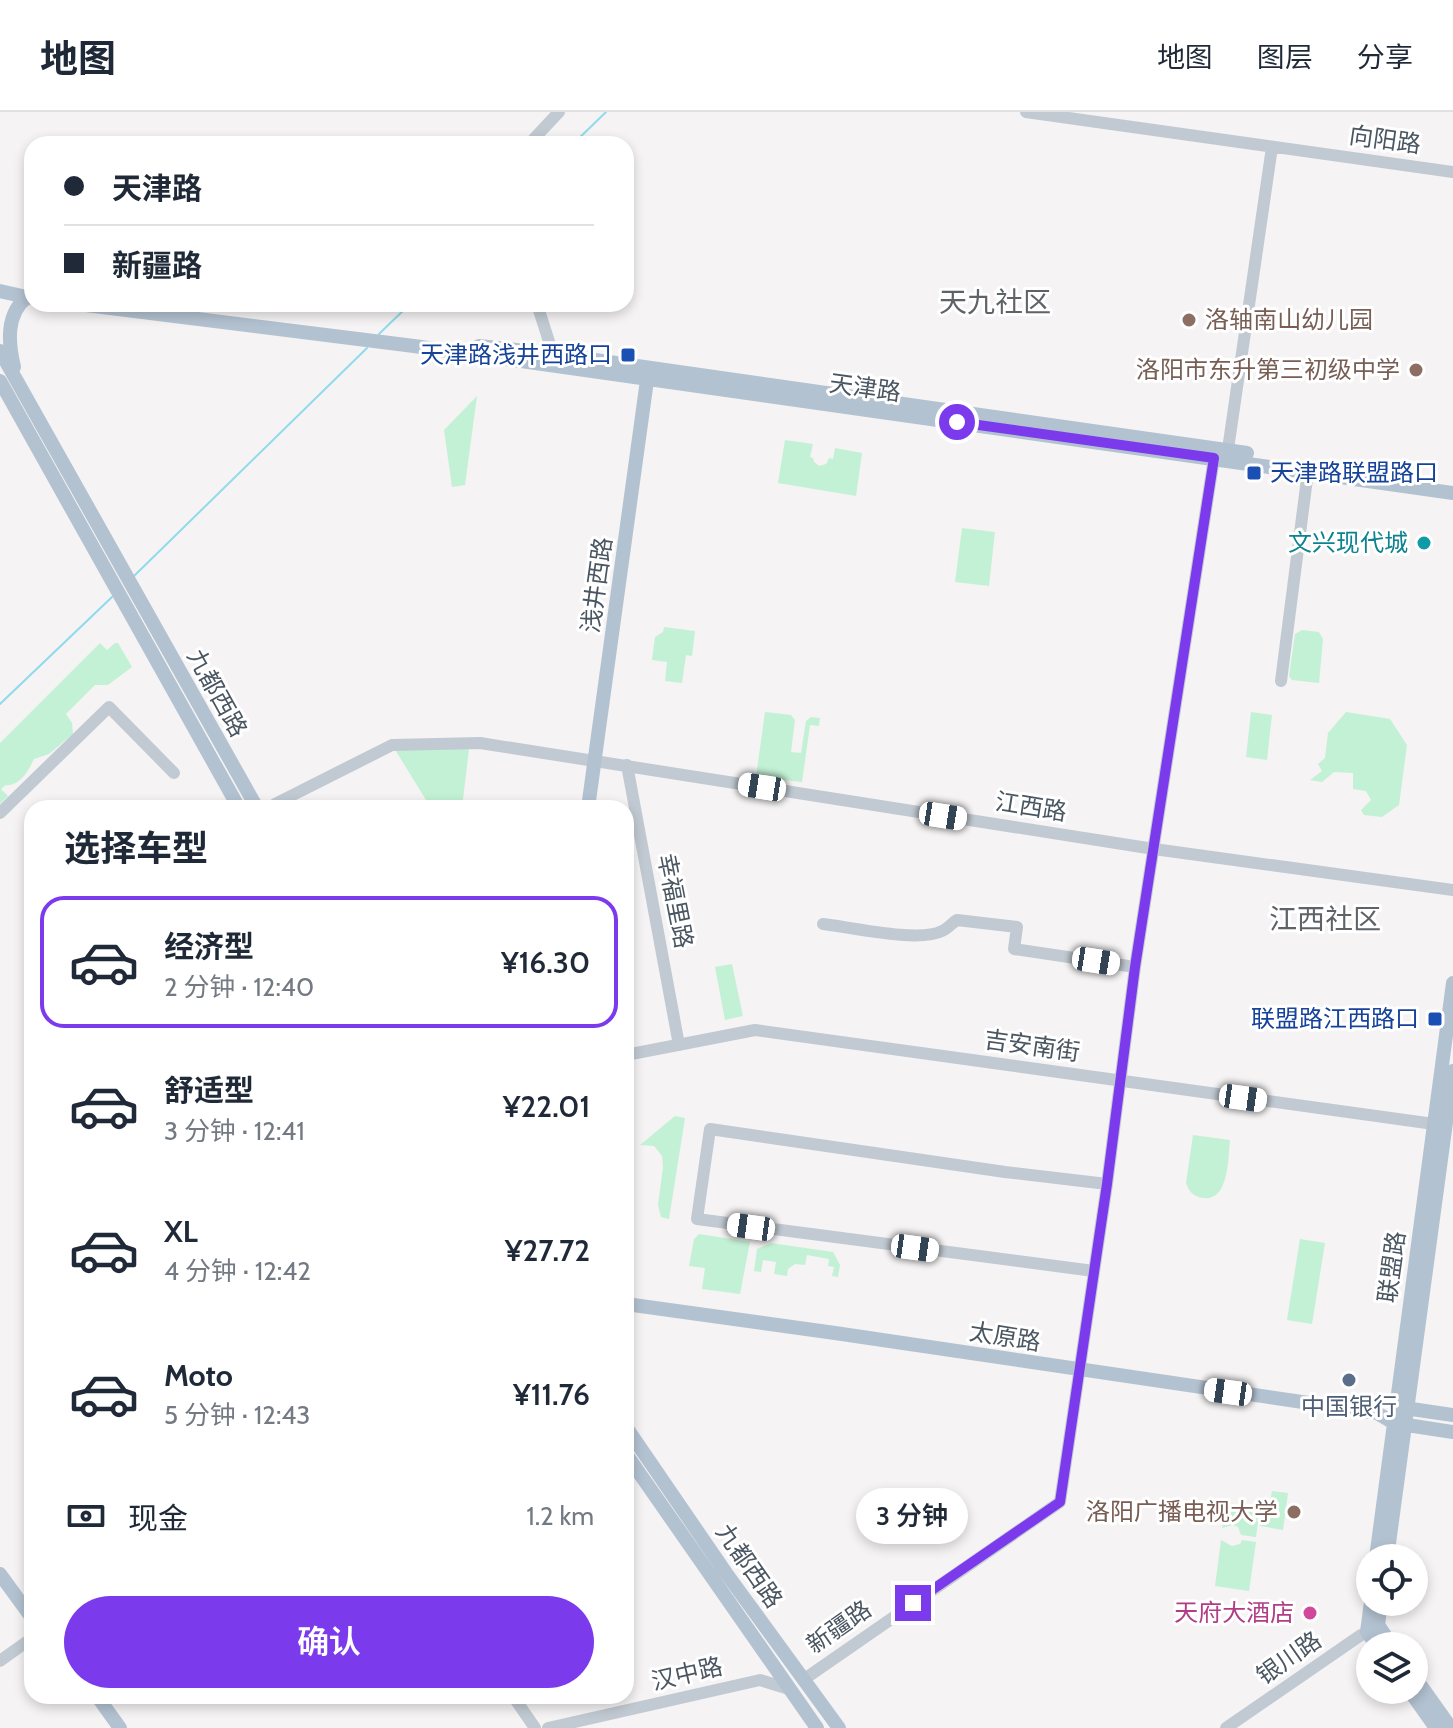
<!DOCTYPE html>
<html lang="zh">
<head>
<meta charset="utf-8">
<style>
  body { margin:0; font-family:Cabin,"Noto Sans SC",sans-serif; background:#f2f2f3; color:#1f2937; height:100vh; display:flex; flex-direction:column; font-size:30px; white-space:nowrap }
  * { box-sizing:border-box; margin:0 }
  p { font-size:26px; color:#747a83 }
  .icon { flex:none; width:44px; height:44px; fill:none; stroke:currentColor; stroke-width:2; stroke-linecap:round; stroke-linejoin:round }
  .map { position:relative; flex:1; overflow:hidden }
  .drawer { position:absolute; left:24px; top:688px; width:610px; height:904px; display:flex; flex-direction:column; background:#fff; border-radius:24px; box-shadow:0 4px 12px #0003 }
  .drawer>* { flex:none }
  .guide { position:absolute; left:24px; top:24px; width:610px; height:176px; border-radius:24px; box-shadow:0 4px 12px #0003; display:grid; align-content:center; height:176px; padding:0 40px; background:#fff }
  .fabs { position:absolute; left:1356px; top:1432px; display:grid; gap:16px }
  .fabs a { display:grid; place-items:center; width:72px; height:72px; border-radius:50%; background:#fff; box-shadow:0 4px 12px #0003; font-size:40px }
  .end { position:absolute; width:36px; height:36px; margin:-18px; border:10px solid #7c3aed; background:#fff; box-shadow:0 0 0 4px #fff }
  .from { border-radius:50% }
  .bubble { position:absolute; height:56px; border-radius:28px; background:#fff; box-shadow:0 4px 12px #0003; font-size:26px; font-weight:600; line-height:56px; text-align:center }
  .car { position:absolute; width:24px; height:48px; margin:-24px -12px; border-radius:10px; box-shadow:0 0 6px 2px #0007; background:linear-gradient(#fff 24%,#345 0 40%,#fff 0 76%,#345 0 86%,#fff 0) }
  .guide b { display:flex; align-items:center; gap:28px; height:76px; font-size:30px }
  .guide b+b { border-top:2px solid #e0e1e3 }
  .guide i { width:20px; height:20px; background:#1f2937 }
  ul { padding:0; list-style:none }
  li { display:flex; align-items:center; gap:24px; height:132px; margin:0 16px 12px; padding:0 24px; border:4px solid transparent; border-radius:24px }
  li div { flex:1 }
  li b { display:block; font-size:30px }
  li em { font-style:normal; font-weight:600 }
  li.on { border-color:#7c3aed }
  li>.icon { width:72px; height:72px; stroke-width:1.5 }
  h2 { padding:0 40px; font-size:36px; line-height:96px }
  .pay { display:flex; align-items:center; gap:20px; height:88px; padding:0 40px; font-size:30px }
  .pay p { margin-inline-start:auto }
  .primary-button { display:flex; gap:16px; margin-top:auto; padding:16px 40px }
  .primary-button a { flex:1; height:92px; border-radius:48px; background:#7c3aed; color:#fff; font-size:32px; font-weight:600; line-height:92px; text-align:center }
  header { display:flex; align-items:center; gap:48px; box-sizing:border-box; height:112px; padding:0 40px; background:#fff; border-bottom:2px solid #e0e1e3 }
  header strong { font-size:38px }
  nav { display:flex; gap:44px; margin-inline-start:auto; font-size:28px }
  .map>svg:first-child { display:block }
  .green { fill:#c3f1d5 }
  .lines { fill:none; stroke-linecap:round; stroke-linejoin:round }
  .stream { stroke:#90daee; stroke-width:2 }
  .minor { stroke:#c1cad2; stroke-width:12 }
  .major { stroke:#b3c2d1; stroke-width:14 }
  .route { stroke:#7c3aed; stroke-width:10 }
  .education-dot { fill:#8d6e63; stroke:#fff; stroke-width:3 }
  .transit-dot { fill:#1a4fb4; stroke:#fff; stroke-width:3 }
  .culture-dot { fill:#0f9aa8; stroke:#fff; stroke-width:3 }
  .service-dot { fill:#5c6f8a; stroke:#fff; stroke-width:3 }
  .hotel-dot { fill:#d1479c; stroke:#fff; stroke-width:3 }
  .labels { text-anchor:middle; stroke-width:6; stroke-linejoin:round; paint-order:stroke }
  .street-label { font-size:24px; fill:#4a5661; stroke:#fff }
  .education-label { font-size:24px; fill:#785e54; stroke:#fff; text-anchor:end }
  .transit-label { font-size:24px; fill:#164399; stroke:#fff; text-anchor:end }
  .culture-label { font-size:24px; fill:#0d838f; stroke:#fff; text-anchor:end }
  .service-label { font-size:24px; fill:#4e5e75; stroke:#fff }
  .hotel-label { font-size:24px; fill:#b23c85; stroke:#fff; text-anchor:end }
  .quarter-label { font-size:28px; fill:#5f6368; stroke:#fff }
</style>
</head>
<body>
<header>
<strong>地图</strong>
<nav><a>地图</a><a>图层</a><a>分享</a></nav>
</header>
<div class="map">
<svg width="1453" height="1616" viewBox="0 0 1453 1616">
  <rect width="100%" height="100%" fill="#f5f3f3"/>
  <path class="green" d="M477,284L465,373L452,375L444,318Z
    M785,328L813,332L810,345L813,346L814,350L819,354L826,352L829,346L833,347L835,336L862,341L856,384L778,371Z
    M962,416L995,420L989,474L955,470Z
    M664,515L695,519L692,544L686,543L682,571L665,569L667,550L652,548L655,525L663,520Z
    M1302,518L1319,520L1323,527L1319,571L1292,568L1289,564L1295,522Z
    M100,531L107,538L115,531H118L132,555L108,573H95L66,602L72,611L73,622L49,642L34,647C29,657 24,668 13,672C0,676 11,669 1,677L8,684L0,692V631Z
    M765,600L791,603L795,608L791,640L801,641L806,609L811,605L820,606L819,614L810,613L802,670L756,665Z
    M1251,600L1272,603L1267,648L1246,645Z
    M1346,600L1390,607L1407,633L1399,693L1382,705L1364,703L1361,698L1371,688L1366,679L1353,677V661L1334,660L1322,670L1310,668L1322,659L1318,652L1325,646L1328,621Z
    M394,636L469,637L462,696H431Z
    M732,852L743,904L725,908L715,855Z
    M675,1004L685,1006L669,1107L661,1105L658,1093L663,1055L662,1044L654,1034L640,1033Z
    M1193,1023L1230,1028C1228,1046 1229,1089 1204,1086C1194,1085 1189,1080 1186,1071Z
    M699,1122L750,1130L740,1182L702,1177L705,1156L689,1154L694,1127Z
    M1300,1127L1325,1131L1312,1212L1287,1208Z
    M771,1131L833,1140L840,1153L838,1165L832,1164L834,1155L828,1154L829,1147L807,1143L805,1153L795,1152L788,1157L787,1164L774,1162L776,1150L763,1148L761,1160L754,1159L757,1137Z
    M1272,1379L1288,1381L1283,1418L1260,1414L1263,1395L1269,1396Z
    M1226,1391L1260,1395L1256,1425L1241,1423L1238,1415L1233,1413L1222,1416Z
    M1221,1428L1232,1434L1240,1432L1242,1428L1256,1430L1249,1479L1215,1474Z"/>
  <g class="lines">
    <path class="stream" d="M573,32L606,0
      M379,222L410,192
      M134,464L367,236
      M0,592L112,485"/>
    <path class="minor" d="M1026,0L1453,60
      M529,32L559,0
      M537,192L553,242V251
      M1227,344L1272,35
      M1281,569L1308,359
      M627,653L679,933
      M275,692L392,633L480,631L1154,737L1453,778
      M0,701L109,595L174,661
      M823,812C850,815 919,831 942,819C947,817 952,811 957,808L1017,815L1014,837L1135,855
      M626,943L755,918L1434,1012
      M1094,1159L697,1107L710,1017L1005,1060L1107,1072
      M0,1549L32,1526
      M803,1568L1060,1390L1107,1072L1135,855L1214,346
      M513,1584L535,1616
      M548,1616L760,1568L789,1577
      M1226,1616L1361,1523L1376,1515"/>
    <path class="major" d="M0,179L31,186
      M78,192L414,234L1453,381
      M479,234L553,242L1247,341
      M0,239L257,696
      M14,255C8,230 6,202 27,185
      M0,269L239,696
      M588,696L648,261
      M626,1192L835,1221L1377,1301L1394,1311L1453,1320
      M1398,1295L1453,1303
      M626,1315L726,1461L839,1616
      M626,1342L817,1616
      M1376,1446L1453,871
      M1387,1446L1453,959
      M0,1462L32,1506
      M1371,1490L1367,1520L1377,1534
      M1381,1490L1378,1513L1392,1534
      M1414,1564L1451,1616
      M1409,1578L1436,1616
      M97,1584L120,1616"/>
  </g>
  <g class="lines">
    <path class="route" d="M913,1491L1060,1390L1107,1072L1135,855L1214,346L957,310"/>
  </g>
  <g class="education-dot">
    <circle cx="1189" cy="208" r="8"/>
    <circle cx="1416" cy="258" r="8"/>
    <circle cx="1294" cy="1400" r="8"/>
  </g>
  <g class="transit-dot">
    <rect x="620" y="235" width="16" height="16" rx="4"/>
    <rect x="1246" y="353" width="16" height="16" rx="4"/>
    <rect x="1427" y="899" width="16" height="16" rx="4"/>
  </g>
  <circle class="culture-dot" cx="1424" cy="431" r="8"/>
  <circle class="service-dot" cx="1349" cy="1268" r="8"/>
  <circle class="hotel-dot" cx="1310" cy="1501" r="8"/>
  <g class="labels">
    <g class="street-label">
      <text transform="translate(1385 28) rotate(8)" y="8">向阳路</text>
      <text transform="translate(865 276) rotate(8)" y="8">天津路</text>
      <text transform="translate(597 473) rotate(-82)" y="8">浅井西路</text>
      <text transform="translate(217 581) rotate(61)" y="8">九都西路</text>
      <text transform="translate(1031 695) rotate(9)" y="8">江西路</text>
      <text transform="translate(675 789) rotate(79)" y="8">幸福里路</text>
      <text transform="translate(1032 934) rotate(8)" y="8">吉安南街</text>
      <text transform="translate(1392 1155) rotate(-82)" y="8">联盟路</text>
      <text transform="translate(1005 1225) rotate(9)" y="8">太原路</text>
      <text transform="translate(749 1454) rotate(55)" y="8">九都西路</text>
      <text transform="translate(839 1515) rotate(-35)" y="8">新疆路</text>
      <text transform="translate(1289 1546) rotate(-35)" y="8">银川路</text>
      <text transform="translate(687 1562) rotate(-13)" y="8">汉中路</text>
    </g>
    <g class="education-label">
      <text x="1205" y="216" text-anchor="start">洛轴南山幼儿园</text>
      <text x="1400" y="266">洛阳市东升第三初级中学</text>
      <text x="1278" y="1408">洛阳广播电视大学</text>
    </g>
    <g class="transit-label">
      <text x="612" y="251">天津路浅井西路口</text>
      <text x="1270" y="369" text-anchor="start">天津路联盟路口</text>
      <text x="1419" y="915">联盟路江西路口</text>
    </g>
    <g class="culture-label">
      <text x="1408" y="439">文兴现代城</text>
    </g>
    <g class="service-label">
      <text x="1349" y="1303">中国银行</text>
    </g>
    <g class="hotel-label">
      <text x="1294" y="1509">天府大酒店</text>
    </g>
    <g class="quarter-label">
      <text x="995" y="200">天九社区</text>
      <text x="1325" y="817">江西社区</text>
    </g>
  </g>
</svg>
<div class="fabs">
<a><svg class="icon" aria-label="locate" viewBox="0 0 24 24"><circle cx="12" cy="12" r="6"/><path d="M12 2v4M12 18v4M2 12h4M18 12h4"/></svg></a>
<a><svg class="icon" aria-label="layers" viewBox="0 0 24 24"><path d="M12 4l9 5-9 5-9-5zM3 14l9 5 9-5"/></svg></a>
</div>
<i class="end from" style="left:957px;top:310px"></i>
<i class="end" style="left:913px;top:1491px"></i>
<div class="bubble" style="left:856px;top:1376px;width:112px">3 分钟</div>
<i class="car" style="left:762px;top:675px;rotate:279deg"></i>
<i class="car" style="left:943px;top:704px;rotate:99deg"></i>
<i class="car" style="left:1096px;top:849px;rotate:99deg"></i>
<i class="car" style="left:1243px;top:986px;rotate:98deg"></i>
<i class="car" style="left:751px;top:1115px;rotate:278deg"></i>
<i class="car" style="left:915px;top:1136px;rotate:98deg"></i>
<i class="car" style="left:1228px;top:1280px;rotate:278deg"></i>
<div class="guide">
<b><i class="from"></i>天津路</b>
<b><i></i>新疆路</b>
</div>
<section class="drawer">
<h2>选择车型</h2>
<ul>
<li class="on"><svg class="icon" aria-label="car" viewBox="0 0 24 24"><path d="M5 17H2v-5l4-1 3-4h7l3 4 3 1v5h-3M9 17h6M6 11h13"/><circle cx="7" cy="17" r="2"/><circle cx="17" cy="17" r="2"/></svg><div><b>经济型</b><p>2 分钟 · 12:40</p></div><em>¥16.30</em></li>
<li><svg class="icon" aria-label="car" viewBox="0 0 24 24"><path d="M5 17H2v-5l4-1 3-4h7l3 4 3 1v5h-3M9 17h6M6 11h13"/><circle cx="7" cy="17" r="2"/><circle cx="17" cy="17" r="2"/></svg><div><b>舒适型</b><p>3 分钟 · 12:41</p></div><em>¥22.01</em></li>
<li><svg class="icon" aria-label="car" viewBox="0 0 24 24"><path d="M5 17H2v-5l4-1 3-4h7l3 4 3 1v5h-3M9 17h6M6 11h13"/><circle cx="7" cy="17" r="2"/><circle cx="17" cy="17" r="2"/></svg><div><b>XL</b><p>4 分钟 · 12:42</p></div><em>¥27.72</em></li>
<li><svg class="icon" aria-label="car" viewBox="0 0 24 24"><path d="M5 17H2v-5l4-1 3-4h7l3 4 3 1v5h-3M9 17h6M6 11h13"/><circle cx="7" cy="17" r="2"/><circle cx="17" cy="17" r="2"/></svg><div><b>Moto</b><p>5 分钟 · 12:43</p></div><em>¥11.76</em></li>
</ul>
<div class="pay"><svg class="icon" aria-label="cash" viewBox="0 0 24 24"><path d="M3 7h18v10H3z"/><circle cx="12" cy="12" r="2"/></svg>现金<p>1.2 km</p></div>
<div class="primary-button"><a>确认</a></div>
</section>
</div>
</body>
</html>
